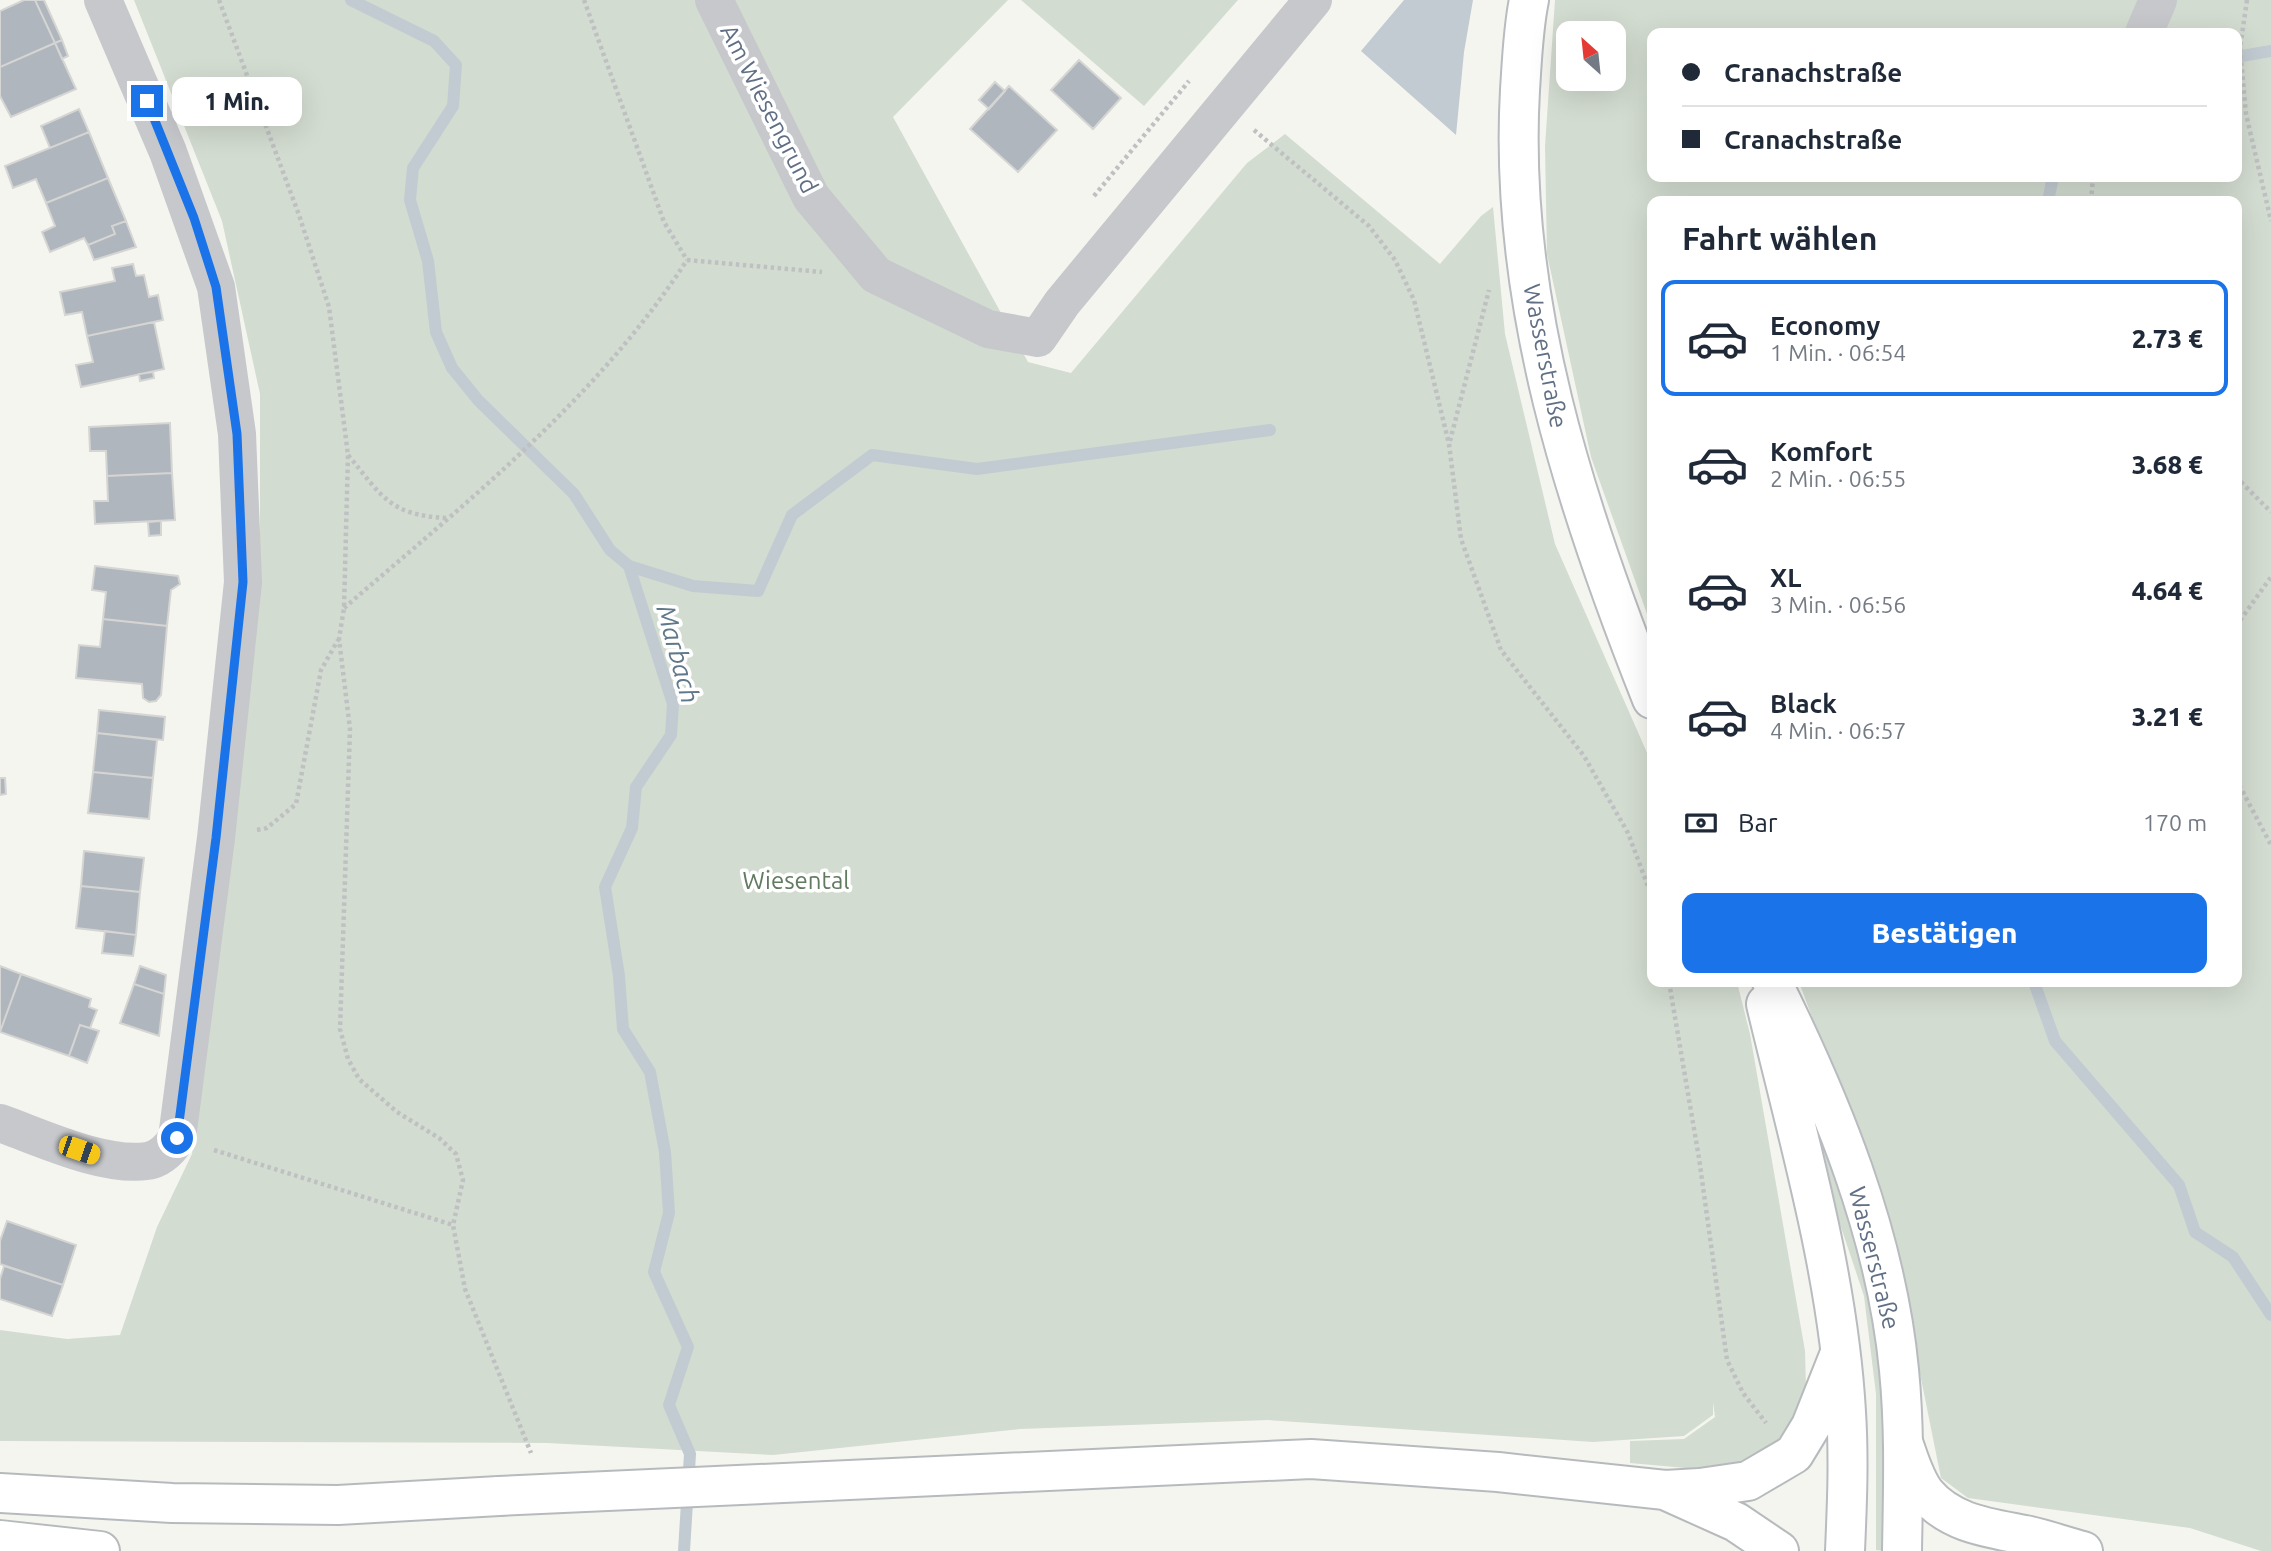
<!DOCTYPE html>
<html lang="de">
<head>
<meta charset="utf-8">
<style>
  body { margin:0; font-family:Ubuntu,sans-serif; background:#f6f6f7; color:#1f2937; height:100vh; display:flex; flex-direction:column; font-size:26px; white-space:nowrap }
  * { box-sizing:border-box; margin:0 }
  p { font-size:23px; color:#747a83 }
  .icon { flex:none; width:38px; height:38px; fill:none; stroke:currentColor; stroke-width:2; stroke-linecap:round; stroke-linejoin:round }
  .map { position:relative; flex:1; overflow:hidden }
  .details { position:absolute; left:1647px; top:196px; width:595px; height:791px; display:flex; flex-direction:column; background:#fff; border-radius:14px; box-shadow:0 7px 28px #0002 }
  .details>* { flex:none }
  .hud { position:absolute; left:1647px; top:28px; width:595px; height:154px; border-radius:14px; box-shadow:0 7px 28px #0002; display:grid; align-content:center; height:154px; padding:0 35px; background:#fff }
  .needle { width:46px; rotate:333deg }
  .tools { position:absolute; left:1556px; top:21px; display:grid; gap:14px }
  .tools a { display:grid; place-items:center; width:70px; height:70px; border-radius:14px; background:#fff; box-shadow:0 7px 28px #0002; font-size:35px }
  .end { position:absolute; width:32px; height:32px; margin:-16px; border:9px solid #1a73e8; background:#fff; box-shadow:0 0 0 4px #fff }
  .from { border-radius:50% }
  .bubble { position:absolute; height:49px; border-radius:14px; background:#fff; box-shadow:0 7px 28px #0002; font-size:23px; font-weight:800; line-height:49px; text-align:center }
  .car { position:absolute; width:21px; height:42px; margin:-21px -10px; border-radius:9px; box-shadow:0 0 5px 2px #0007; background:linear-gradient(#f5c518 24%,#345 0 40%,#f5c518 0 76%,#345 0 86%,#f5c518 0) }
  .hud b { display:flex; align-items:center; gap:24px; height:66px; font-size:26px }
  .hud b+b { border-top:2px solid #e0e1e3 }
  .hud i { width:18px; height:18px; background:#1f2937 }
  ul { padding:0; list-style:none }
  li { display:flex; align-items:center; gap:21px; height:116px; margin:0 14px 10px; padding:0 21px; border:4px solid transparent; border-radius:14px }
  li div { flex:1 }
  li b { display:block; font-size:26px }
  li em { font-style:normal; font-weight:800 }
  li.selected { border-color:#1a73e8 }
  li>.icon { width:63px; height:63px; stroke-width:1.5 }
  h2 { padding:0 35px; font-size:32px; line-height:84px }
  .pay { display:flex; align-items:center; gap:18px; height:77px; padding:0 35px; font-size:26px }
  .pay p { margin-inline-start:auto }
  .button { display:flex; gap:14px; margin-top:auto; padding:14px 35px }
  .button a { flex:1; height:80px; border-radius:14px; background:#1a73e8; color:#fff; font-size:28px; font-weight:800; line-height:80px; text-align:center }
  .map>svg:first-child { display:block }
  .green { fill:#d3dcd0; fill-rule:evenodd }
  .water { fill:#c2cbd2 }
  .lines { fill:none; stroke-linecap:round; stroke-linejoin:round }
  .stream { stroke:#c2cbd2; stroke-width:12 }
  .building { fill:#b0b6bd; stroke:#d5d5d3; stroke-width:2 }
  .major-casing { stroke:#b8bbbf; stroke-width:42 }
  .highway-casing { stroke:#b7babd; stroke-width:42 }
  .path { stroke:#bec0c2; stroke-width:4.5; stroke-dasharray:3.5 3.5; stroke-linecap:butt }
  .minor { stroke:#c6c8cc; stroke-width:38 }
  .major { stroke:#fff; stroke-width:38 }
  .highway { stroke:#fff; stroke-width:38 }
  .highway-bridge-casing { stroke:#b7babd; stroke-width:42; stroke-linecap:butt }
  .highway-bridge { stroke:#fff; stroke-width:38 }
  .route { stroke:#1a73e8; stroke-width:9 }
  .labels { text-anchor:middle; stroke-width:7; stroke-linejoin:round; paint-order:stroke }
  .street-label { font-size:24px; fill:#606f84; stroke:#fff }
  .park-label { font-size:24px; fill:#617a60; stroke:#fff }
  .water-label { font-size:26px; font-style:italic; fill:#607889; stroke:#fff }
</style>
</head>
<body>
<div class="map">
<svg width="2271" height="1551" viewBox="0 0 2271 1551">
  <rect width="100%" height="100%" fill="#f4f5ef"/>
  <path class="green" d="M134,0H1008L893,117L1028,362L1071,373L1247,163L1285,134L1440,264L1481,216L1493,207L1505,334L1555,544L1652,764V982H1737L1750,1034L1805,1351L1806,1391L1797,1412L1787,1430L1756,1464L1719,1471L1630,1463V1441L1684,1439L1715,1417L1713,1402V1415L1684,1436L1593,1442L1268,1420L1020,1429L773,1455L547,1443L0,1441V1330L67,1339L120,1335L157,1227L192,1154L220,941L260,571V394L222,221Z
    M1021,0H1238L1144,106Z
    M1555,0H2271V1551H2261L2190,1528L1968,1498L1941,1478L1892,1234L1799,982H2236V201H1652V628L1591,457L1547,254L1545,146ZM1568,33H1614V79H1568ZM1652,33H2236V177H1652Z
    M1819,1121L1874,1304L1887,1418V1551L1876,1550V1394L1864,1296L1807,1125Z"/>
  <path class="water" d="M1404,0H1473L1464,52L1456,135L1361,51Z"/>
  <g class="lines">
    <path class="stream" d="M351,0L434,41L456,65L453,106L413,168L410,200L428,261L436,332L452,368L478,400L574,494L610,550L629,566L673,704L671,735L636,787L632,828L605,887L619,976L623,1029L650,1072L665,1152L669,1213L654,1272L688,1347L669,1405L690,1454L684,1551
      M2236,57L2271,51
      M2048,201L2053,177
      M629,566L693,586L758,591L792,515L872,455L977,469L1270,430
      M2034,982L2055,1041L2179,1185L2195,1232L2233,1257L2271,1315"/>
  </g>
  <path class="building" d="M24,0H35L55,43L0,67V11Z
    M35,0H44L62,40L55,43Z
    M62,40L68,56L62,59L55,43Z
    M55,43L76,89L11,117L0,96V67Z
    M1079,60L1121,98L1093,129L1051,90Z
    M995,82L1005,91L989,109L979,100Z
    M1009,86L1057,130L1018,172L970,129Z
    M79,109L89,132L50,148L41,126Z
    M89,132L108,178L46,203L36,179L13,188L5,166Z
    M108,178L126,221L112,226L115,234L88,245L84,238L50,252L42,232L55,226L46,203Z
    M126,221L136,247L94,260L88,245L115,234L112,226Z
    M133,264L136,276L144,275L149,297L158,295L163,320L87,336L82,312L65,315L60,292L115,281L112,268Z
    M154,322L164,369L81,387L76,365L93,362L87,336Z
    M153,372L154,378L140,381L139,374Z
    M170,423L172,473L107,476L106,451H90L89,427Z
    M172,473L175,520L95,524L94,501H108L107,476Z
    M161,521V535L149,536L148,522Z
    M95,566L178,576L180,584L171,590L167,626L103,619L106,592L92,590Z
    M103,619L167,626L161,695L156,701L149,702L143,698L142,684L76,678L79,645L100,647Z
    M99,710L165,717L163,740L97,733Z
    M97,733L157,740L153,778L93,772Z
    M93,772L153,778L149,819L88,813Z
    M0,778H5L6,794L0,795Z
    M84,851L144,858L140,892L81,886Z
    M81,886L140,892L136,935L76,928Z
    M105,931L136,935L133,956L102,953Z
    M0,966L21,974L0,1032Z
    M140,966L166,975L164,994L134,984Z
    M21,974L91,999L89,1007L97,1010L90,1028L80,1025L69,1056L0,1032Z
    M134,984L164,994L159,1036L120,1023Z
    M80,1025L99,1031L87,1063L69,1056Z
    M7,1221L76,1245L63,1285L0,1264V1241Z
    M4,1266L63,1285L52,1316L0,1299V1279Z"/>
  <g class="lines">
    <defs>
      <path id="major" d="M1529,0C1523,29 1522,60 1520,90C1508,301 1575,505 1652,699
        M1772,982C1832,1103 1886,1234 1899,1370C1905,1430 1903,1490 1902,1551
        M1766,1004C1798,1138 1838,1274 1846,1412C1849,1459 1847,1505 1845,1551"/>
      <path id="highway" d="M1904,1445C1910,1462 1915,1480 1926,1494C1951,1524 1990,1528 2025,1535C2044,1539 2064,1546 2083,1551
        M827,1481L1311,1459L1498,1472L1665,1490L1700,1488L1748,1481L1794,1454L1811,1426L1840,1353
        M1667,1491L1736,1522L1779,1551
        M0,1493L172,1503L338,1505L499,1496
        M0,1540L100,1551"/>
    </defs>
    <use href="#major" class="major-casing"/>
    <use href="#highway" class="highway-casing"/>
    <path class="path" d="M219,0L299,215L329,307L348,455L344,608L339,639L350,729L340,1029L348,1059L359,1079L397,1112L439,1138L456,1154L463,1180L453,1225L465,1289L531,1453
      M584,0L664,222L687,260
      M2247,0L2240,48L2246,114L2271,221
      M1254,130L1369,226L1395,260L1414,300L1449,444L1461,539L1501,650L1584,756L1628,833L1652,897
      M1094,196L1189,81
      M2091,201L2093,177
      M687,260L822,272
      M1450,441L1489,290
      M348,455C382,496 389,515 446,518
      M2236,477L2271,512
      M344,608C467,502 598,398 687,260
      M2236,626L2271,577
      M2236,779L2271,845
      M257,830L267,828L296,804L321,670L338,640
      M1669,982L1699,1158L1727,1360L1743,1393L1766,1423
      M214,1150L453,1225"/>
    <path class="minor" d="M714,0L811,197L876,275L988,329L1038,338L1062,303L1313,0
      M2144,33L2158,0
      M0,1123C42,1138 103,1167 147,1161C161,1159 170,1149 177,1138L216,838L243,582L237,434L216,287L168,152L103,0"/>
    <use href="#major" class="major"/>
    <use href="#highway" class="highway"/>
    <defs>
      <path id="highway-bridge" d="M499,1496L827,1481"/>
    </defs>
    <use href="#highway-bridge" class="highway-bridge-casing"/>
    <use href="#highway-bridge" class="highway-bridge"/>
  </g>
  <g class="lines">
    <path class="route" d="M147,101L194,218L216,287L237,434L243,582L216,838L177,1138"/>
  </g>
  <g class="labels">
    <g class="street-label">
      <text transform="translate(769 109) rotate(63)" y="8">Am Wiesengrund</text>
      <text transform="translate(1545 356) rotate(79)" y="8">Wasserstraße</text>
      <text transform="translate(1874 1258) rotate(76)" y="8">Wasserstraße</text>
    </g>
    <g class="park-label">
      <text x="796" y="889">Wiesental</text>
    </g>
    <g class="water-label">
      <text transform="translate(678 654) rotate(75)" y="9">Marbach</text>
    </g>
  </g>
</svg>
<div class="tools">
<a><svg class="needle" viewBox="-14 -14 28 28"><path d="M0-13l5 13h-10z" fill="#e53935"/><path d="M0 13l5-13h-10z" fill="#747a83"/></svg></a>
</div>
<i class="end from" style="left:177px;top:1138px"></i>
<i class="end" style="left:147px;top:101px"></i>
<div class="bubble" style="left:172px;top:77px;width:130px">1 Min.</div>
<i class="car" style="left:79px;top:1150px;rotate:109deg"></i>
<div class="hud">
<b><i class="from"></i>Cranachstraße</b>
<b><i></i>Cranachstraße</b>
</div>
<section class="details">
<h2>Fahrt wählen</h2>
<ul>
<li class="selected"><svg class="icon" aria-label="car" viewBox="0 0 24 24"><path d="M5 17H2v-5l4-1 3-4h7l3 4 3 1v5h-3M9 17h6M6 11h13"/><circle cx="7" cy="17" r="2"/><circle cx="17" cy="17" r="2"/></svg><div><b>Economy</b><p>1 Min. · 06:54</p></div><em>2.73 €</em></li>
<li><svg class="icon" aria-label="car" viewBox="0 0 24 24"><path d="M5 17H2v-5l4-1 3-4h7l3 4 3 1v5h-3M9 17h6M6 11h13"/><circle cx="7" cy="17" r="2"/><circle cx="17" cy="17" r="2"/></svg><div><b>Komfort</b><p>2 Min. · 06:55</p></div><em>3.68 €</em></li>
<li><svg class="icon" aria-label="car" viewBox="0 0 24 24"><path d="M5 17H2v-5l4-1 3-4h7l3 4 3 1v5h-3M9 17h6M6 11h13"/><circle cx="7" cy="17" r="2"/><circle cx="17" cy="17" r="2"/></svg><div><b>XL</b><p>3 Min. · 06:56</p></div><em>4.64 €</em></li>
<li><svg class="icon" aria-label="car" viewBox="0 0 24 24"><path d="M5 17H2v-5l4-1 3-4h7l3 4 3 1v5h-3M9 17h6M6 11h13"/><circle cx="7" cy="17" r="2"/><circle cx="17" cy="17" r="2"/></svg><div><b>Black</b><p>4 Min. · 06:57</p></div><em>3.21 €</em></li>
</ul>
<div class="pay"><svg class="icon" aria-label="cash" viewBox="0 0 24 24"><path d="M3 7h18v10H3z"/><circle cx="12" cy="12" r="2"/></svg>Bar<p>170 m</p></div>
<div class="button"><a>Bestätigen</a></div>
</section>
</div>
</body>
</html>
